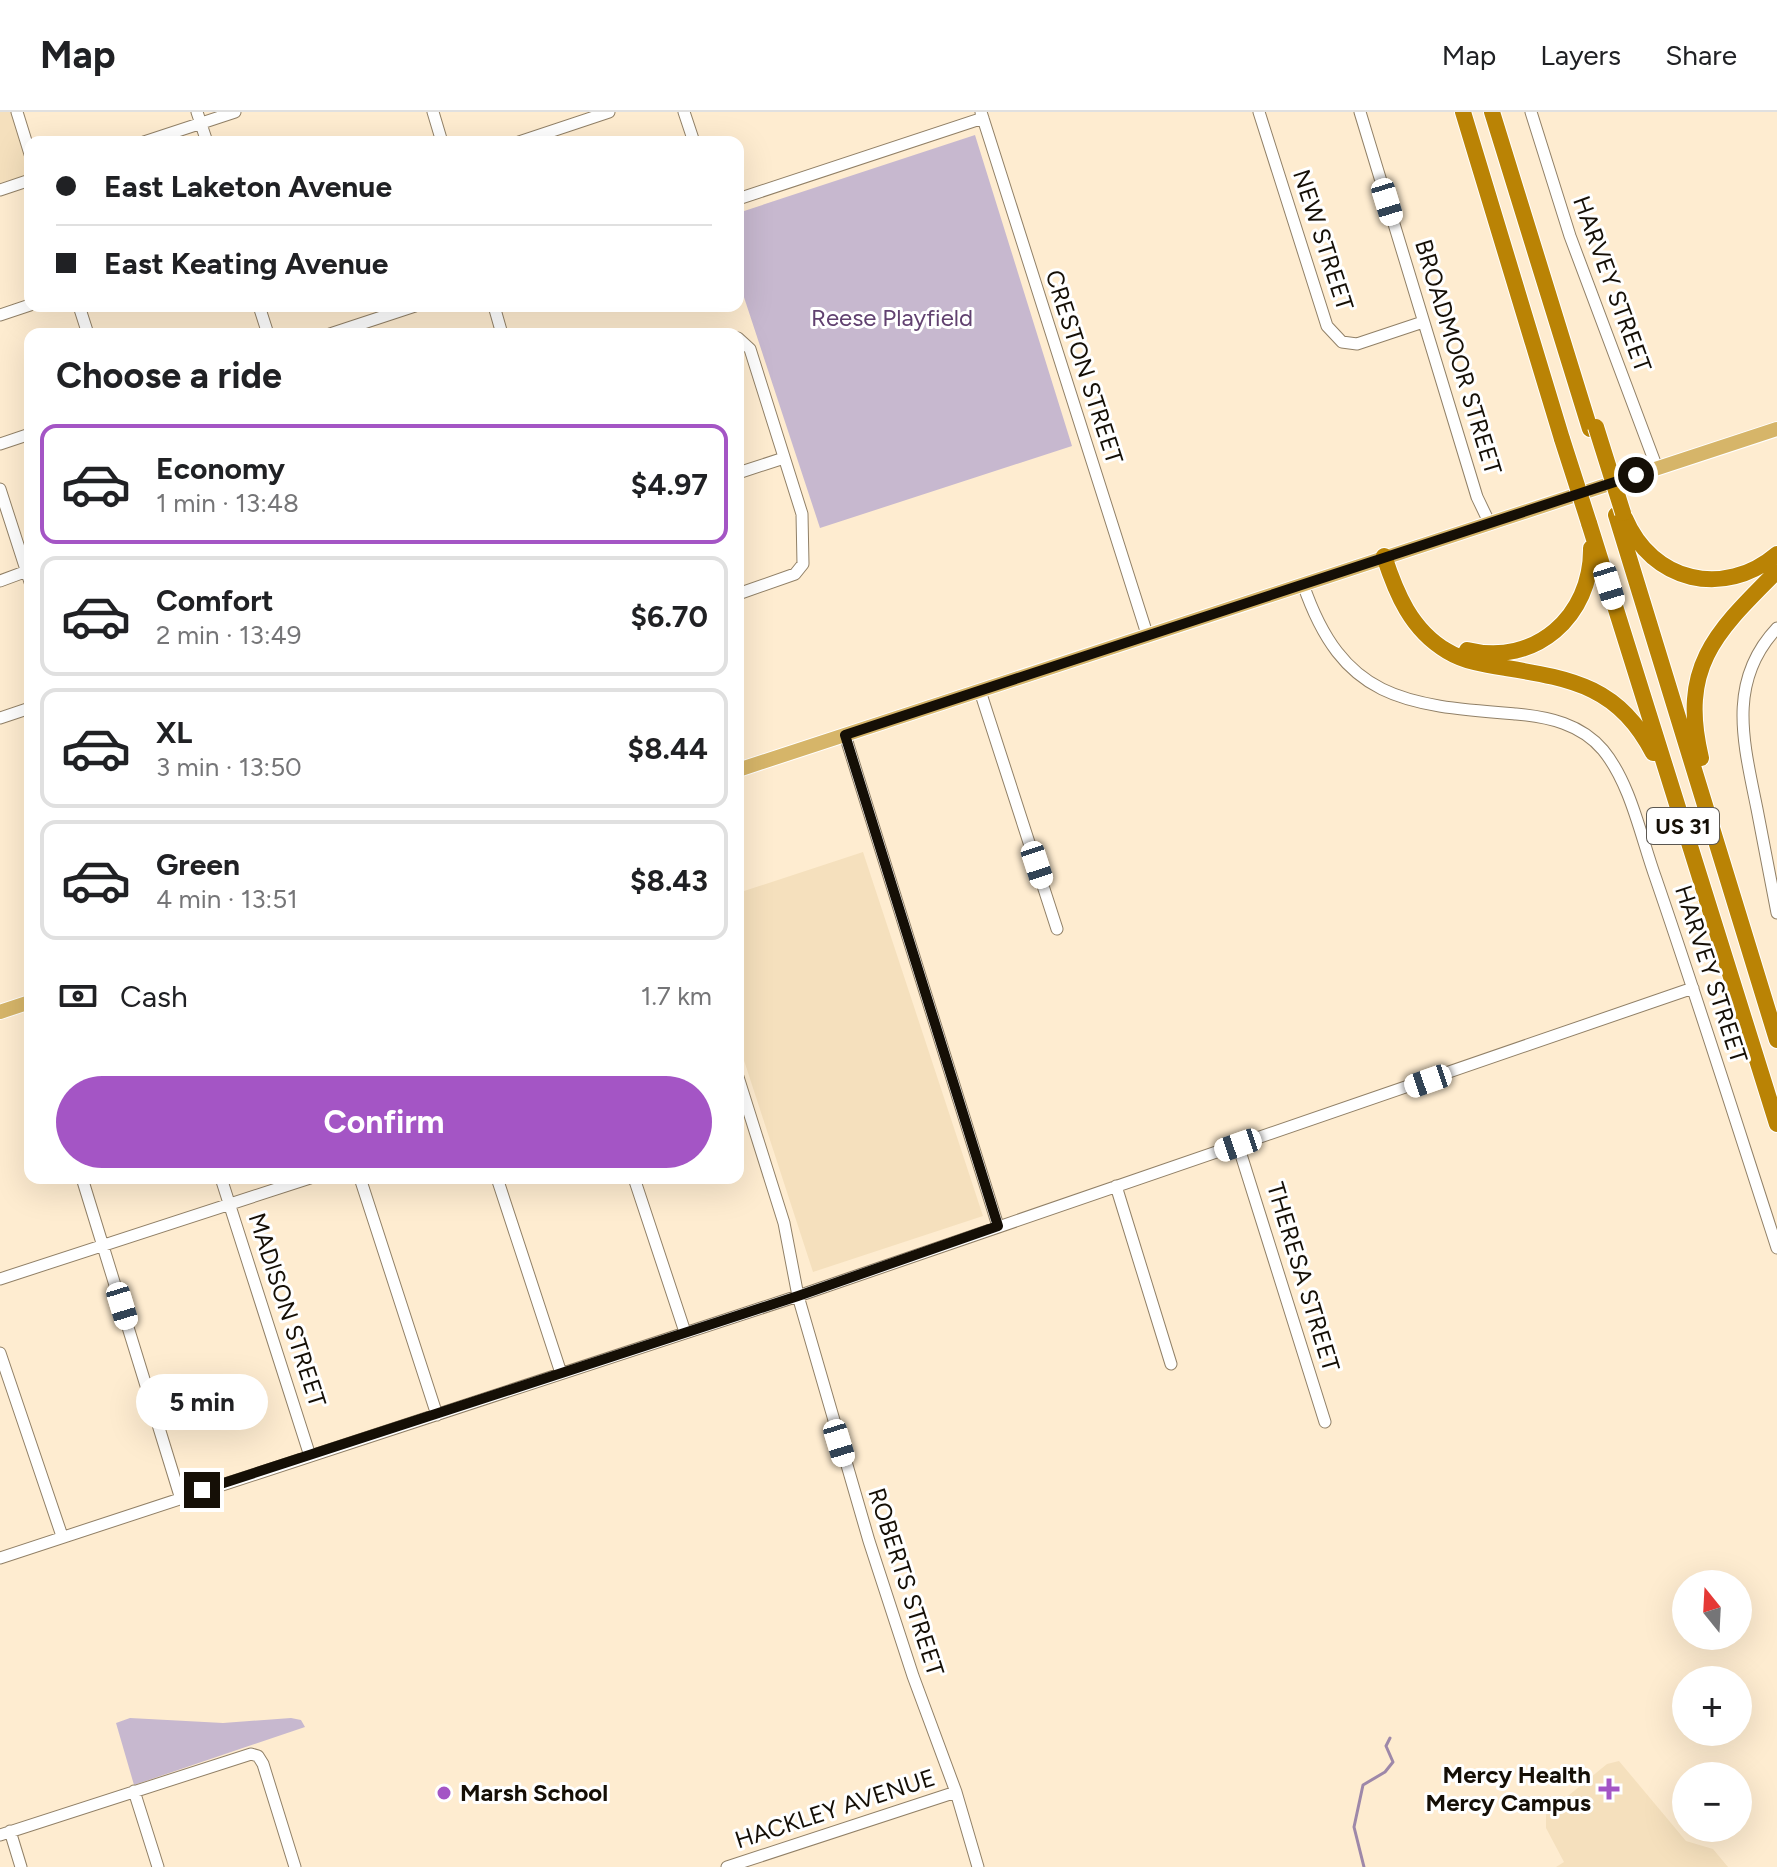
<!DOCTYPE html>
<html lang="en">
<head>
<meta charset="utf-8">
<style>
  body { margin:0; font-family:Figtree,sans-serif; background:#f6f6f6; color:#202124; height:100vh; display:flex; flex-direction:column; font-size:30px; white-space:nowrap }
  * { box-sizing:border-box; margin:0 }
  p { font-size:26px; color:#757577 }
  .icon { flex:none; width:44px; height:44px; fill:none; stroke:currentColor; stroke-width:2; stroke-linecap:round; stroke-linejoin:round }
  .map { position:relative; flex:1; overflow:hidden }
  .details { position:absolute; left:24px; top:216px; width:720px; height:856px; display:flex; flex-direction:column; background:#fff; border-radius:16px; box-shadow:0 8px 32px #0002 }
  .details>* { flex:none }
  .top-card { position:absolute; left:24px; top:24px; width:720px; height:176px; border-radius:16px; box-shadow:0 8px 32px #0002; display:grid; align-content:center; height:176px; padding:0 32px; background:#fff }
  .needle { width:52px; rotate:342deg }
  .buttons { position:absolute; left:1672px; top:1458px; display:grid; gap:16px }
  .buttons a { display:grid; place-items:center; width:80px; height:80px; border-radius:50%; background:#fff; box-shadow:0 8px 32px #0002; font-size:40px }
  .end { position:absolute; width:36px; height:36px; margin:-18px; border:10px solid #150f06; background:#fff; box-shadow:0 0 0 4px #fff }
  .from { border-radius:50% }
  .bubble { position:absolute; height:56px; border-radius:28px; background:#fff; box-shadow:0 8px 32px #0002; font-size:26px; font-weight:700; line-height:56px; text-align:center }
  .car { position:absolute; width:24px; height:48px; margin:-24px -12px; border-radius:10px; box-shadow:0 0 6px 2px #0007; background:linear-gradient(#fff 24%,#345 0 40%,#fff 0 76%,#345 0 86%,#fff 0) }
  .top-card b { display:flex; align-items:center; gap:28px; height:76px; font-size:30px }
  .top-card b+b { border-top:2px solid #e0e0e0 }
  .top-card i { width:20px; height:20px; background:#202124 }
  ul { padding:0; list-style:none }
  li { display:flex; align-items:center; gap:24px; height:120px; margin:0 16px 12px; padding:0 16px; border:4px solid #e0e0e0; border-radius:16px }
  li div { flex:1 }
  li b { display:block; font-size:30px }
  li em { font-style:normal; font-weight:700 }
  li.active { border-color:#a455c5 }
  li>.icon { width:72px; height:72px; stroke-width:1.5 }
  h2 { padding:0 32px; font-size:36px; line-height:96px }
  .pay { display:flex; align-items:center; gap:20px; height:88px; padding:0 32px; font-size:30px }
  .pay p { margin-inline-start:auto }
  .cta { display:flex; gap:16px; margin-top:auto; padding:16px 32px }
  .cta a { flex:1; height:92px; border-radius:48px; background:#a455c5; color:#fff; font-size:32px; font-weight:700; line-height:92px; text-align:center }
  header { display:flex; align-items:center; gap:48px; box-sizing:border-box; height:112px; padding:0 40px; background:#fff; border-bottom:2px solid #e0e0e0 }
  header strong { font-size:38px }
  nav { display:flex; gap:44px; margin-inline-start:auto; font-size:28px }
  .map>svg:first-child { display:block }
  .built { fill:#f5e0bd }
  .green { fill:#c7b8cf }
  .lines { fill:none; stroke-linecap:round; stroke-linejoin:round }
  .stream { stroke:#9e88a9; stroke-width:3 }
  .minor-casing { stroke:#918067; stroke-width:13 }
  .major-casing { stroke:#fff; stroke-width:16 }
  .highway-casing { stroke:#fff; stroke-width:18 }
  .minor { stroke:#fff; stroke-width:11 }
  .major { stroke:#d6b569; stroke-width:14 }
  .highway { stroke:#ba8305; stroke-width:16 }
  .highway-bridge-casing { stroke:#fff; stroke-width:18; stroke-linecap:butt }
  .highway-bridge { stroke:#ba8305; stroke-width:16 }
  .route { stroke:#150f06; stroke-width:10 }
  .poi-dot { fill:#a455c5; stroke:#fff; stroke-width:3 }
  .labels { text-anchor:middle; stroke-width:6; stroke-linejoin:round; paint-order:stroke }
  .shield { fill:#fff; stroke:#5b5751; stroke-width:2 }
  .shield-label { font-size:22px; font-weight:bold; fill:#150f06 }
  .street-label { font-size:24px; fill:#150f06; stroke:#fff }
  .park-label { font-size:24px; fill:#614170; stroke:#fff }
  .poi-label { font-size:24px; font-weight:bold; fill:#150f06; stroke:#fff; text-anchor:end }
</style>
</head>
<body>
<header>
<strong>Map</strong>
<nav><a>Map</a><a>Layers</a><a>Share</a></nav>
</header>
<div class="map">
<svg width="1777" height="1755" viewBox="0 0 1777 1755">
  <rect width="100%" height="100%" fill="#feecd0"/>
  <path class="built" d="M0,0H12L30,62L0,71Z
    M863,740L983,1104L813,1160L738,930V781Z
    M1619,1649L1686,1729L1713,1737L1728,1755H1556L1564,1750L1546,1716V1702L1607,1652Z"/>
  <path class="green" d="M975,23L1072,334L820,416L738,167V101Z
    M130,1606L223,1611L291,1606L301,1608L305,1615L134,1673L116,1611Z"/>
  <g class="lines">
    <path class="stream" d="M1364,1755L1354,1715L1363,1673L1385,1660L1393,1650L1386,1634L1390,1626"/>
    <defs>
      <path id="minor" d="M17,0L30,42
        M197,0L207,30
        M433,0L442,30
        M684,0L694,30
        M981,0L1147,522
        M1259,0L1327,214L1342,230L1357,232L1423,210
        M1360,0L1477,385L1489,410
        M1531,0L1570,124L1657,356
        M144,30L235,0
        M519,30L609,0
        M0,78L30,68
        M738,87L983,6
        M79,194L88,222
        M259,194L268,222
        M494,194L502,222
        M0,203L30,193
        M330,222L415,194
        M738,226L750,237L802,402L803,452L795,462L738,482
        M0,332L30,322
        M738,361L784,346
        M0,377L30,470
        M0,469L27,459
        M1303,472C1343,589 1405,593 1516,602C1549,605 1581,612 1603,638C1631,672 1641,726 1656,767C1698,889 1737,1013 1777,1136
        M1777,516C1726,570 1744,632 1757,697C1764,732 1770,766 1777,801
        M980,579L1057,817
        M0,606L30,596
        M845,623L998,1114
        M738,965L784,1111L798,1184L869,1429L913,1564L956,1680L978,1755
        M1238,1033L1325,1310
        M82,1066L180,1384
        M221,1066L310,1344
        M360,1066L437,1303
        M497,1066L561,1261
        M634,1066L685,1220
        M1116,1074L1171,1252
        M0,1167L310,1066
        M0,1241L62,1424
        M0,1446L798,1184L1693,876
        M134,1679L158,1755
        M10,1719L21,1755
        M0,1723L251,1642L258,1644L263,1652L295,1755
        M727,1755L956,1680"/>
      <path id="major" d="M738,658L1777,317
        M0,900L30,890"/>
      <path id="highway" d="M1463,0L1562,327
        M1492,0L1590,317
        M1616,403L1777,928
        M1625,406C1652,470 1724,487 1777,442
        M1589,411L1777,1012
        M1384,444C1396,481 1411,518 1447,539C1465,550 1486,553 1506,556C1574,567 1620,576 1653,641
        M1467,538C1535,555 1592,504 1591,436
        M1701,646C1679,554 1716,520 1777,459"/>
    </defs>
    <use href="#minor" class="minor-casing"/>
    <use href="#major" class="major-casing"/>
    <use href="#highway" class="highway-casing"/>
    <use href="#minor" class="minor"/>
    <use href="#major" class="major"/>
    <use href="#highway" class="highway"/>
    <defs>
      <path id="highway-bridge" d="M1596,315L1623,401
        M1562,327L1589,411"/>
    </defs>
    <use href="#highway-bridge" class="highway-bridge-casing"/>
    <use href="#highway-bridge" class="highway-bridge"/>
  </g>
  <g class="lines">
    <path class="route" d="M202,1378L798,1184L998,1114L845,623L1636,363"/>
  </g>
  <g class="poi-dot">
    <path d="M1605 1665h8v8h8v8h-8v8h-8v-8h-8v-8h8z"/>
    <circle cx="444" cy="1681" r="8"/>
  </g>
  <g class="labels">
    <rect class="shield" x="1647" y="696" width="72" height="36" rx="6"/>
    <g class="shield-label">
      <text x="1683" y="722">US 31</text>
    </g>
    <g class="street-label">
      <text transform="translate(1323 128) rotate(72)" y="8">NEW STREET</text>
      <text transform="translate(1612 172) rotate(70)" y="8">HARVEY STREET</text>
      <text transform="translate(1458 245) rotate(73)" y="8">BROADMOOR STREET</text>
      <text transform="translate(1084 255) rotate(72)" y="8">CRESTON STREET</text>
      <text transform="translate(1711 862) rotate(72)" y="8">HARVEY STREET</text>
      <text transform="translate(1303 1165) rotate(73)" y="8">THERESA STREET</text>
      <text transform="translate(287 1198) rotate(72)" y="8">MADISON STREET</text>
      <text transform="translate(906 1470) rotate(72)" y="8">ROBERTS STREET</text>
      <text transform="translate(835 1697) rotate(-18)" y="8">HACKLEY AVENUE</text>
    </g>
    <g class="park-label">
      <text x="892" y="214">Reese Playfield</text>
    </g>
    <g class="poi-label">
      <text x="1591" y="1671">Mercy Health<tspan x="1591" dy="28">Mercy Campus</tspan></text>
      <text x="460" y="1689" text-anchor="start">Marsh School</text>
    </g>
  </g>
</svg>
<div class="buttons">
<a><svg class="needle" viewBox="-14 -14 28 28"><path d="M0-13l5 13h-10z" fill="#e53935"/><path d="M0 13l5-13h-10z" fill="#757577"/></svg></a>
<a>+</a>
<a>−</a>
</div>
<i class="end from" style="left:1636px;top:363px"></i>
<i class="end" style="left:202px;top:1378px"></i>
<div class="bubble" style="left:136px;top:1262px;width:132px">5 min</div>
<i class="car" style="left:1387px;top:90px;rotate:163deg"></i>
<i class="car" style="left:1609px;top:474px;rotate:163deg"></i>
<i class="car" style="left:1037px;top:753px;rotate:162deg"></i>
<i class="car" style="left:1428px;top:969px;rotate:251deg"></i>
<i class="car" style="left:1238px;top:1033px;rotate:251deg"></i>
<i class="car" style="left:122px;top:1194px;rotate:163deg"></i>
<i class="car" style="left:839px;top:1331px;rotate:163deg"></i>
<div class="top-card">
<b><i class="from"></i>East Laketon Avenue</b>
<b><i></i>East Keating Avenue</b>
</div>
<section class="details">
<h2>Choose a ride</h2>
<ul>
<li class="active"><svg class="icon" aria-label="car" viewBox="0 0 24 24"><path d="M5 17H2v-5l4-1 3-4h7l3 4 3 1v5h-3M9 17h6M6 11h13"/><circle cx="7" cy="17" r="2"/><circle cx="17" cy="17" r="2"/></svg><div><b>Economy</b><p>1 min · 13:48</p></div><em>$4.97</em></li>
<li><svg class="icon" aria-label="car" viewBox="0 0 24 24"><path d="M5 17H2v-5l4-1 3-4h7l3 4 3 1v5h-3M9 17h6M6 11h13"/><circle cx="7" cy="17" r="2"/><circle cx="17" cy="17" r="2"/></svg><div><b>Comfort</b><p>2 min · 13:49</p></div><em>$6.70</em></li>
<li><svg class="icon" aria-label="car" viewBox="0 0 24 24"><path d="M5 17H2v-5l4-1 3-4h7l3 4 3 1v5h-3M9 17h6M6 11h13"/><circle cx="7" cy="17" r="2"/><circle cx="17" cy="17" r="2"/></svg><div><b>XL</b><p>3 min · 13:50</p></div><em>$8.44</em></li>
<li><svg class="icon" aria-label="car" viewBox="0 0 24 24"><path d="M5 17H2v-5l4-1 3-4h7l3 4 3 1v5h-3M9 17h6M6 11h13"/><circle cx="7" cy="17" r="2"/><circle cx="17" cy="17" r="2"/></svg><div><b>Green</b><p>4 min · 13:51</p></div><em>$8.43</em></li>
</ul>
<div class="pay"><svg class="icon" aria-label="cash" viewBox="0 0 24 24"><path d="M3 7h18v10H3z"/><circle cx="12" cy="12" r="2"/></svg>Cash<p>1.7 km</p></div>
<div class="cta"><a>Confirm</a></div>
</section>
</div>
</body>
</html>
